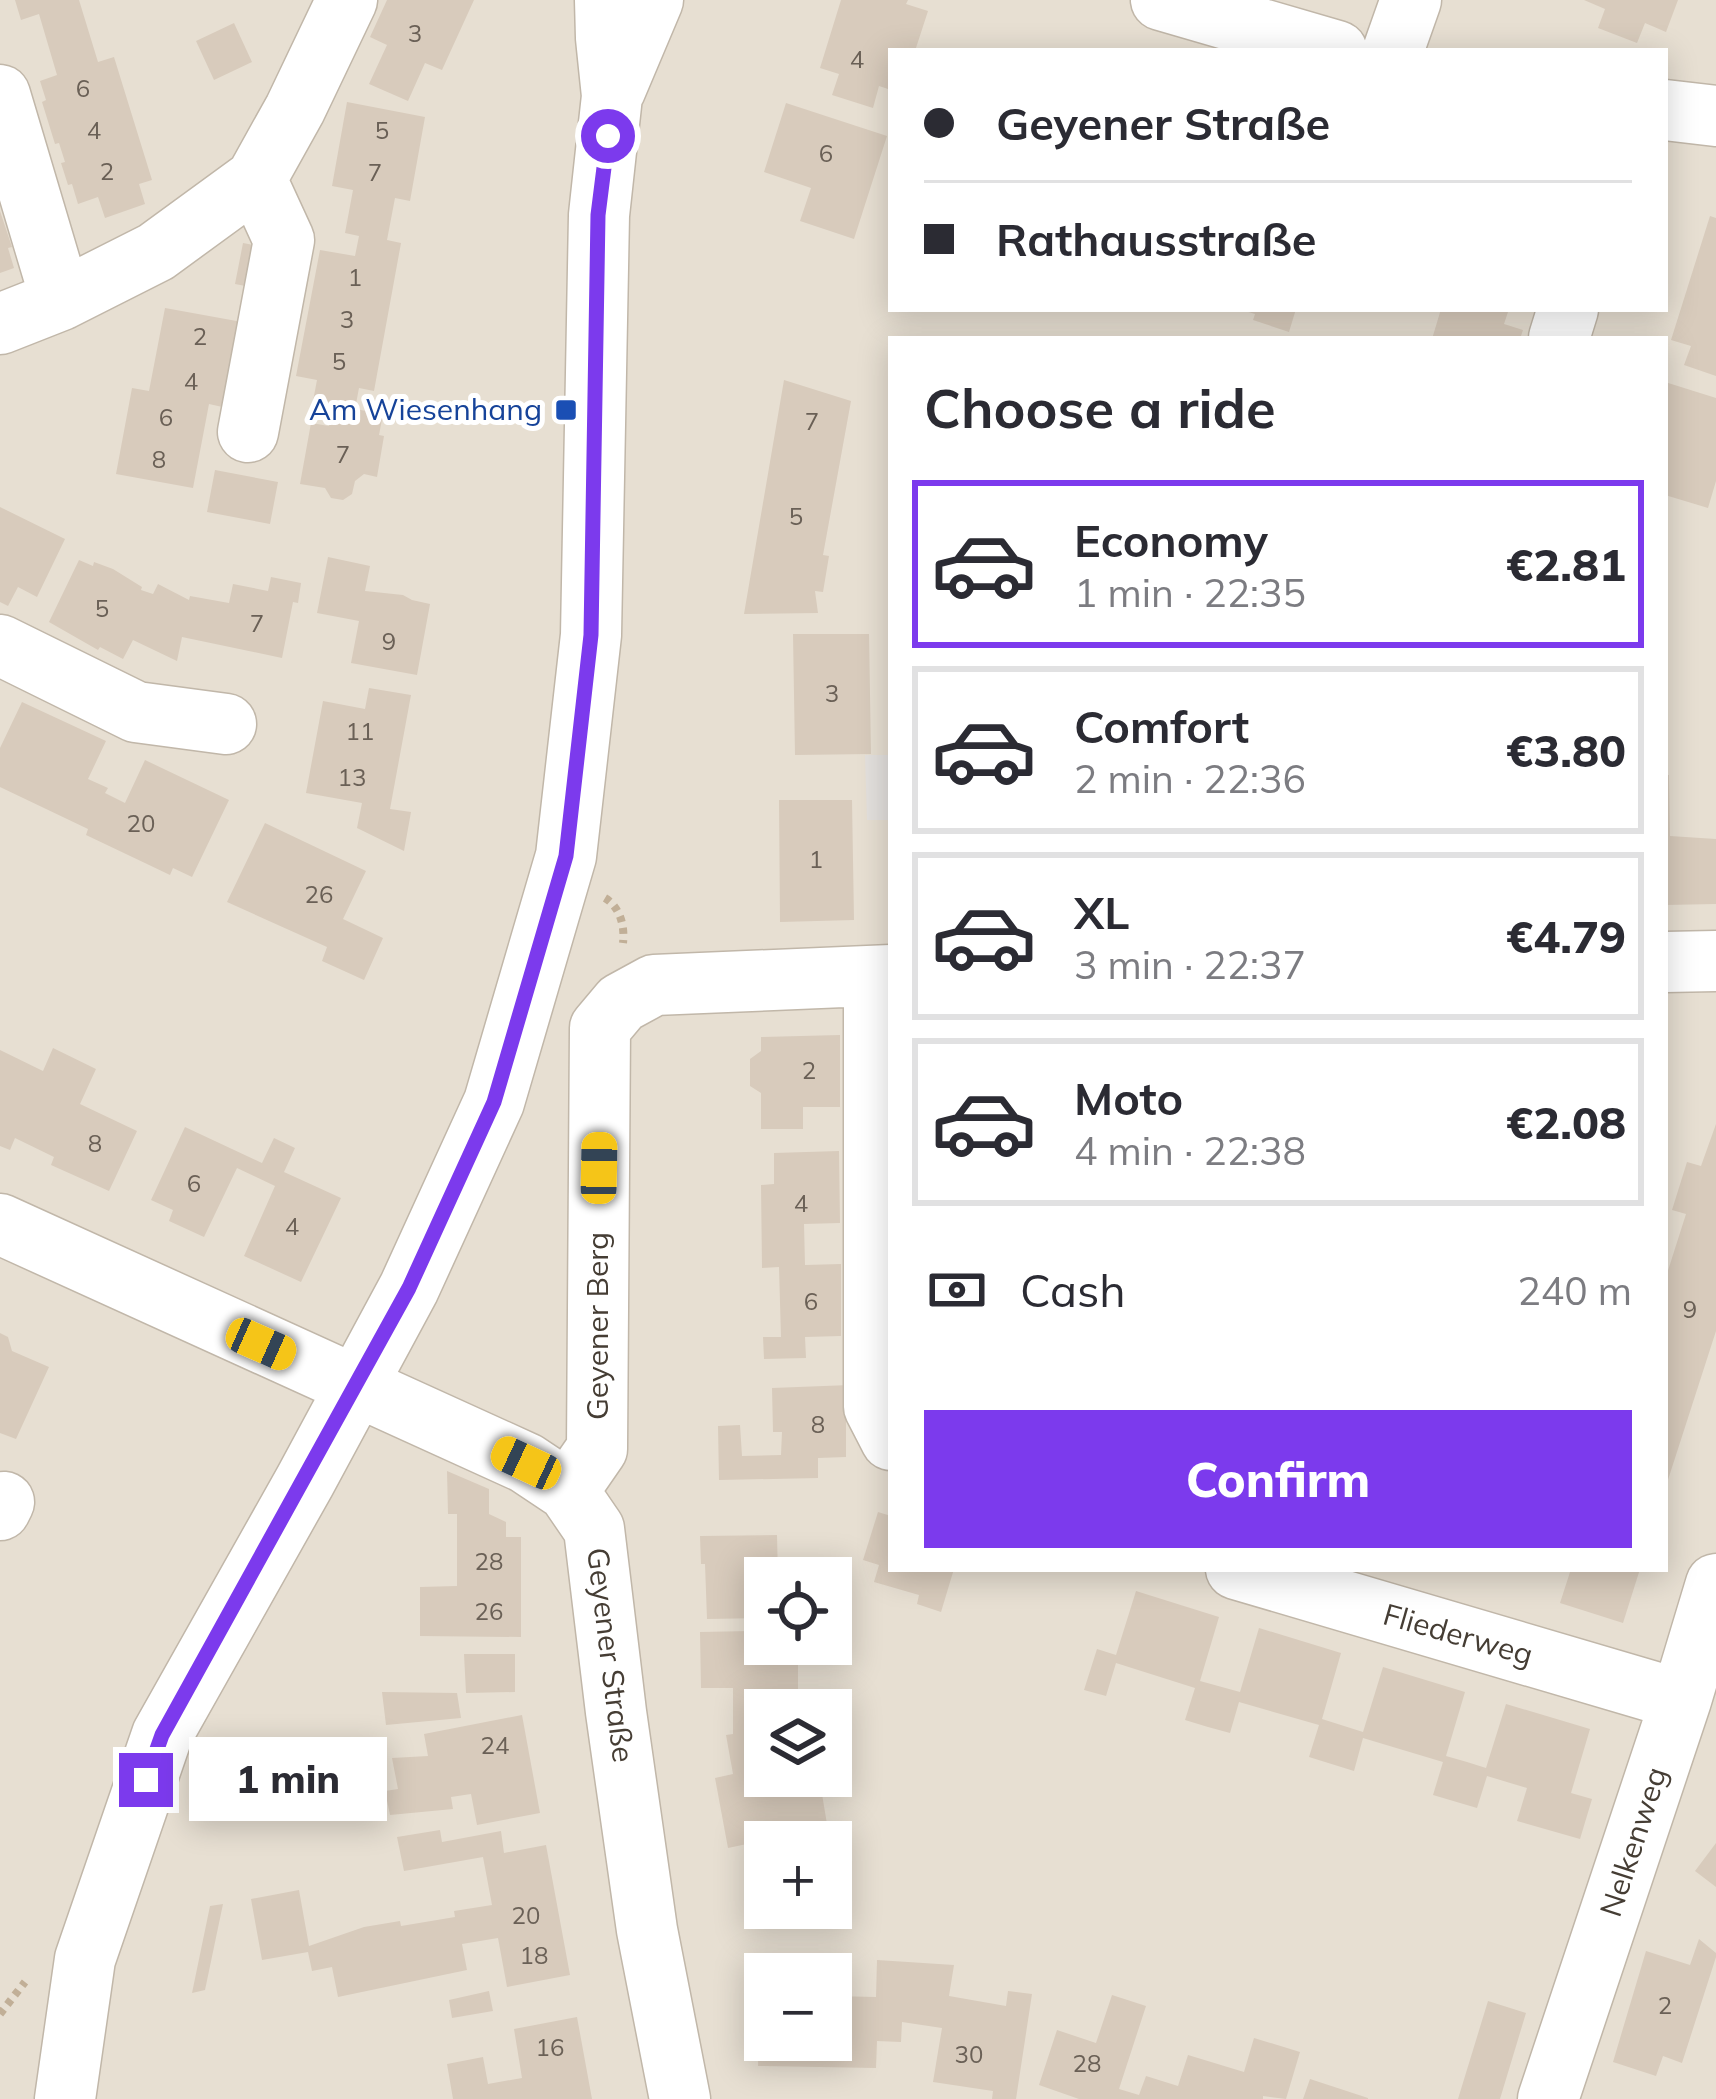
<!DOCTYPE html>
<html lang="en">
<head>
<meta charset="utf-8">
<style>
  body { margin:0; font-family:Mulish,sans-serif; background:#f2f2f3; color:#2b2b33; height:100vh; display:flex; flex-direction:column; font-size:45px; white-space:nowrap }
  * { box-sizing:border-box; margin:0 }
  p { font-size:39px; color:#7c7c81 }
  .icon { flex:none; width:66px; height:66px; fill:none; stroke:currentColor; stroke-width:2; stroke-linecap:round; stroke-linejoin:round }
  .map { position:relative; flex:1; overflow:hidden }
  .side { position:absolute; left:888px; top:336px; width:780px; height:1236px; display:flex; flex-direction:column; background:#fff; border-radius:0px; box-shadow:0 6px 30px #0003 }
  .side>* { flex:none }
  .guide { position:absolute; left:888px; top:48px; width:780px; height:264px; border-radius:0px; box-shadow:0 6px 30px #0003; display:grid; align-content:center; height:264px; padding:0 36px; background:#fff }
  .controls { position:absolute; left:744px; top:1557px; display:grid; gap:24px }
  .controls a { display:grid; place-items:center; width:108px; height:108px; border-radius:0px; background:#fff; box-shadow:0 6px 30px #0003; font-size:60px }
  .end { position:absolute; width:54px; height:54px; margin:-27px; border:15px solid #7c3aed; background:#fff; box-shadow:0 0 0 6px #fff }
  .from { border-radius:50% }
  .bubble { position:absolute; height:84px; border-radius:0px; background:#fff; box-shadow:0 6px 30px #0003; font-size:39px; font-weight:800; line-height:84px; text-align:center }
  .car { position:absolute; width:36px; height:72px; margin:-36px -18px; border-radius:15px; box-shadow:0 0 9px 3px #0007; background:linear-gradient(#f5c518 24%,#345 0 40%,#f5c518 0 76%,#345 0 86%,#f5c518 0) }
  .guide b { display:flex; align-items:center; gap:42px; height:114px; font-size:45px }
  .guide b+b { border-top:3px solid #e1e1e2 }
  .guide i { width:30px; height:30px; background:#2b2b33 }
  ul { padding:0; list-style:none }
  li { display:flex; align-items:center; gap:36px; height:168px; margin:0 24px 18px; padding:0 12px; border:6px solid #e1e1e2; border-radius:0px }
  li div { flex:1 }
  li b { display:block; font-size:45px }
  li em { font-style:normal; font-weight:800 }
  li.current { border-color:#7c3aed }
  li>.icon { width:108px; height:108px; stroke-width:1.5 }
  h2 { padding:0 36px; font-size:54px; line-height:144px }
  .pay { display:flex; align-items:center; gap:30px; height:132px; padding:0 36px; font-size:45px }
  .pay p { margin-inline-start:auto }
  .cta { display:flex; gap:24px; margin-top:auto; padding:24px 36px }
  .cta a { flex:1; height:138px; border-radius:0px; background:#7c3aed; color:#fff; font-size:48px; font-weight:800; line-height:138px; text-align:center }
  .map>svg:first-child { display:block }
  .residential { fill:#e7dfd2; fill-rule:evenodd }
  .parking { fill:#e3e0dd }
  .building { fill:#d8cbbc }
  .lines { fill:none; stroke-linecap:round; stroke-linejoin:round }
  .minor-casing { stroke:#c1b7a9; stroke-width:63 }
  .path { stroke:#c1af97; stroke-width:8; stroke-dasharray:6 6; stroke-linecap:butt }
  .minor { stroke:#fff; stroke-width:60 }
  .route { stroke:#7c3aed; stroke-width:15 }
  .transit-dot { fill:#1a4fb4; stroke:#fff; stroke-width:4.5 }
  .labels { text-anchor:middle; stroke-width:10; stroke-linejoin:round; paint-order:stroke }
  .number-label { font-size:24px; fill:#6a6056 }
  .transit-label { font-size:30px; fill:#164399; stroke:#fff; text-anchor:end }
  .street-label { font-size:30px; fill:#453d34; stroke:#fff }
</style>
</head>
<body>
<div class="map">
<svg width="1716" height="2099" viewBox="0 0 1716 2099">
  <rect width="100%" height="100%" fill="#f3ede4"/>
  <path class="residential" d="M0,0H1716V2099H0ZM891,51H1665V309H891ZM891,339H1665V1569H891ZM765,1578H831V1644H765ZM765,1710H831V1776H765ZM765,1842H831V1908H765ZM765,1974H831V2040H765Z"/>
  <path class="parking" d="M865,755H891V820H867Z"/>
  <path class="building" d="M15,0H79L98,62L114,57L152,180L139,184L145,204L105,218L98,197L78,204L72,184L68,185L61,163L65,162L59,143L55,144L42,102L46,100L40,81L57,75L39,14L21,20Z
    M387,0H474L442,70L425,63L408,101L369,84L387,45L370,37Z
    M841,0H908L906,4L928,11L915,51H891V90L879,86L873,108L832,95L839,74L820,68Z
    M1584,0H1678L1666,32L1645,23L1637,43L1598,28L1605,9Z
    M234,23L252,62L214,80L196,41Z
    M347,102L425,117L410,201L395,198L387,240L401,243L374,391L359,388L355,409L383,414L379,435L384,436L377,477L364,474L355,481L352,494L343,500L331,498L325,488L300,484L311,423L329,426L334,405L313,401L317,380L296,376L320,250L355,256L359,236L345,233L353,190L332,186Z
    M786,103L887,136L854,239L800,221L811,188L764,172Z
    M0,211L12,247L8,248L14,268L0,273Z
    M1710,216L1716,218V376L1684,365L1691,346L1671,340Z
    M243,243L264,247L256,288L235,284Z
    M165,308L242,322L227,408L209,404L193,488L116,474L132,388L149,391Z
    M1296,309L1289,332L1253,320L1255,314L1242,310Z
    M1441,309H1509L1504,324L1523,330L1520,339H1432Z
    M784,380L851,401L823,555L829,556L823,592L815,591L818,613L744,614Z
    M1665,382L1716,398V481L1708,508L1665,495Z
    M215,470L278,482L270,524L207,512Z
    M0,507L65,539L37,597L18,587L8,606L0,602Z
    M328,557L370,566L365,591L403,595L412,600L430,604L417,675L351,663L359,621L317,613Z
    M79,560L93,566L94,562L113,569L142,587L141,590L153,594L158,584L189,600L190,596L229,603L233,584L268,591L271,577L301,583L298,603L293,602L282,658L182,637L177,661L133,640L123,659L100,647L98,650L49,622Z
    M793,634H869L871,754L795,755Z
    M369,688L411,695L390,809L411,812L404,851L357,828L362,803L306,793L323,701L365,709Z
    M22,702L106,741L88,779L108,788L105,793L125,803L145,760L229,800L192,877L173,868L170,875L147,864L86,835L88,829L0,787V748Z
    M1665,775H1669L1670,836L1716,839V904L1665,905Z
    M779,800H852L854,920L780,922Z
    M265,823L366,871L343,919L383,938L364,980L322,961L327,947L227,902Z
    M840,1035V1107H803V1129H761V1093L750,1086V1059L761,1051V1037Z
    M53,1048L96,1069L80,1104L137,1131L109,1191L51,1165L54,1157L15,1138L10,1150L0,1146V1050L43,1071Z
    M1716,1124V1331L1666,1486L1665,1280L1686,1214L1672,1210L1687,1162L1701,1166Z
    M185,1127L262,1163L274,1138L295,1148L284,1172L341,1198L301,1282L244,1256L275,1186L237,1168L204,1237L169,1221L173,1210L151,1200Z
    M839,1151L840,1223L804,1224L805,1265L841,1264V1336L805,1337L806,1358L764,1359L763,1337H781L779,1267L762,1268L761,1185L774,1184V1153Z
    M0,1333L8,1337L12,1351L49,1367L16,1439L0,1433Z
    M850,1385L851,1419H846V1457L818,1458V1478L719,1480L718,1426L740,1425L742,1456L781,1455L782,1432H773L772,1388Z
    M447,1471L489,1489V1514L506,1522V1537H521V1637L420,1636V1587L457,1586V1514H448Z
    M878,1512L891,1516V1569H954L941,1612L917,1604L919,1595L874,1582L879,1565L863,1560Z
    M777,1535L778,1578H765V1618L707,1619L705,1564H701L700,1536Z
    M1571,1569H1640L1623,1623L1560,1603Z
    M1136,1591L1219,1617L1200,1681L1240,1692L1259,1628L1341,1653L1322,1719L1363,1732L1383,1667L1465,1692L1446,1756L1467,1762L1486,1768L1506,1704L1590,1729L1571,1793L1592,1799L1580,1839L1517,1821L1527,1788L1487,1776L1477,1808L1433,1795L1443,1762L1363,1738L1354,1771L1309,1757L1319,1725L1239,1702L1230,1733L1208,1727L1185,1720L1195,1688L1116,1663L1106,1696L1084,1690L1097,1649L1116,1655Z
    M751,1631L752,1656H798V1710H765V1776H819L828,1830L793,1836L794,1842H765V1863L751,1865L747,1844L728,1848L715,1778L733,1774L726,1735L733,1734V1688H701L700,1632Z
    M464,1654H515V1692L466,1693Z
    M382,1692L457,1693L461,1718L386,1725Z
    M522,1715L540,1813L477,1825L471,1794L451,1797L453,1809L390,1815L385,1791L398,1789L392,1758L428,1756L424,1734Z
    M440,1830L442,1842L501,1831L504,1853L546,1845L570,1975L507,1987L498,1938L462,1944L467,1970L338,1997L332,1967L312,1971L308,1952L262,1960L251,1899L299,1890L309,1946L364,1927L400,1921L401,1926L455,1917L454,1911L492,1905L483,1857L404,1871L397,1837Z
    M1716,1843V1887L1695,1871Z
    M223,1904L205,1990L192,1993L210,1906Z
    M1699,1939L1716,1953V1957L1682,2063L1663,2056L1656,2076L1613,2062L1646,1951L1690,1965Z
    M877,1960L954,1965L949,1996L1006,2006L1008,1991L1032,1994L1016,2099H992L993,2091L933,2082L942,2028L902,2022L901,2042L877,2041L876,2068L758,2066L761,1962H765V1965L800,1967L799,1974H765V2040H831V1996L876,1997Z
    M489,1991L493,2011L452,2018L449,2000Z
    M1112,1995L1146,2006L1119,2089L1139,2095L1146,2076L1178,2086L1188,2055L1244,2072L1254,2038L1300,2052L1286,2099L1263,2096V2099H1079L1039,2085L1057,2030L1096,2043Z
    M1488,2001L1526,2013L1500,2099H1458Z
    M577,2017L592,2099H453L447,2064L483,2057L488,2084L522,2078L514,2029Z
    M1310,2079L1368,2098V2099H1303Z"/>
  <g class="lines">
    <defs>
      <path id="minor" d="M1161,0L1337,51
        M1393,51L1411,0
        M615,90L653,0
        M0,95L61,300
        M1665,110L1716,116
        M0,324L61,300L156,252L256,179L295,109L347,0
        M1559,338L1568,309
        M248,432L284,240L256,179
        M0,645L136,712L226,724
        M1665,962L1716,961
        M874,976V1407L891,1440
        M0,1224L526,1463L568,1491L594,1529L616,1712L647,1930L680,2099
        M568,1491L597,1449L600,1028L621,1003L654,985L891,975
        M0,1510L4,1502
        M1236,1569L1681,1700
        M65,2099L85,1959L162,1735L305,1481L409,1288L494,1102L566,856L591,635L599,215L612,96L606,38L605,0
        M1548,2099L1681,1700L1716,1584"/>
    </defs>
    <use href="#minor" class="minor-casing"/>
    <path class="path" d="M605,898C620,907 625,926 623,943
      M0,2014L25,1982"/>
    <use href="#minor" class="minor"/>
  </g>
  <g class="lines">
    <path class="route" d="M146,1780L162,1735L409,1288L494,1102L566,856L591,635L598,215L608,136"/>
  </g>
  <rect class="transit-dot" x="554" y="398" width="24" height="24" rx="6"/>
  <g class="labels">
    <g class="number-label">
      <text x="415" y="42">3</text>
      <text x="857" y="68">4</text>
      <text x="83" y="97">6</text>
      <text x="94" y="139">4</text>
      <text x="382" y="139">5</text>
      <text x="826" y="162">6</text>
      <text x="107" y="180">2</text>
      <text x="375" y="181">7</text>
      <text x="355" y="286">1</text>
      <text x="347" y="328">3</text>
      <text x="200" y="345">2</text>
      <text x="339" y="370">5</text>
      <text x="191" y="390">4</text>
      <text x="166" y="426">6</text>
      <text x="812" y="430">7</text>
      <text x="343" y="463">7</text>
      <text x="159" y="468">8</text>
      <text x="796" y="525">5</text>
      <text x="102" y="617">5</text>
      <text x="257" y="632">7</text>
      <text x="389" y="650">9</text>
      <text x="832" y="702">3</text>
      <text x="360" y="740">11</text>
      <text x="352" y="786">13</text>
      <text x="141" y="832">20</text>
      <text x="816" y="868">1</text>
      <text x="319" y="903">26</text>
      <text x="809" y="1079">2</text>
      <text x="95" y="1152">8</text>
      <text x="194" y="1192">6</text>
      <text x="801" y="1212">4</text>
      <text x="292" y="1235">4</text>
      <text x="811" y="1310">6</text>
      <text x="1690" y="1318">9</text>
      <text x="818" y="1433">8</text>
      <text x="489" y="1570">28</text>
      <text x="489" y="1620">26</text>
      <text x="495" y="1754">24</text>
      <text x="526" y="1924">20</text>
      <text x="534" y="1964">18</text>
      <text x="1665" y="2014">2</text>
      <text x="550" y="2056">16</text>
      <text x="969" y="2063">30</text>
      <text x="1087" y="2072">28</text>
    </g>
    <g class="transit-label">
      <text x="542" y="420">Am Wiesenhang</text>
    </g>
    <g class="street-label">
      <text transform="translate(598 1326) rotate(-90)" y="10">Geyener Berg</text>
      <text transform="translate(1458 1635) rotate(16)" y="10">Fliederweg</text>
      <text transform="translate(610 1655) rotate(83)" y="10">Geyener Straße</text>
      <text transform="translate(1634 1842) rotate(-72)" y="10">Nelkenweg</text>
    </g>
  </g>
</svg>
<div class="controls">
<a><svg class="icon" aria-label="locate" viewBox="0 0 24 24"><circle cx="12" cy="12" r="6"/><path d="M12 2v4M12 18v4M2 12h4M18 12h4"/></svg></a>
<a><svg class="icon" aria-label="layers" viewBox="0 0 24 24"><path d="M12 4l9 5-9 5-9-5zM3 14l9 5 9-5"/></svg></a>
<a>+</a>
<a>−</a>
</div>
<i class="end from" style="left:608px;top:136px"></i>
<i class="end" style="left:146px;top:1780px"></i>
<div class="bubble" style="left:189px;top:1737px;width:198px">1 min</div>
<i class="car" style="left:599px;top:1168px;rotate:1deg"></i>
<i class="car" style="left:261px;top:1344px;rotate:114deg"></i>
<i class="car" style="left:526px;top:1463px;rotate:295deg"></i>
<div class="guide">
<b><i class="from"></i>Geyener Straße</b>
<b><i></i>Rathausstraße</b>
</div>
<section class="side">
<h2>Choose a ride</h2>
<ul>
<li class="current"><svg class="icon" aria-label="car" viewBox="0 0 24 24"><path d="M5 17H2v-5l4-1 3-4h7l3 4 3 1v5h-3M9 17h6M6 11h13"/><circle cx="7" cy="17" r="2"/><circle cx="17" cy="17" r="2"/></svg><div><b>Economy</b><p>1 min · 22:35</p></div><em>€2.81</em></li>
<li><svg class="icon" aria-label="car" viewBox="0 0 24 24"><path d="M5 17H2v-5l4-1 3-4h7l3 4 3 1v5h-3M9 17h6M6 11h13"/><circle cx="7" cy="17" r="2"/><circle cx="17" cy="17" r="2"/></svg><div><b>Comfort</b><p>2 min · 22:36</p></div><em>€3.80</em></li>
<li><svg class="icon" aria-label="car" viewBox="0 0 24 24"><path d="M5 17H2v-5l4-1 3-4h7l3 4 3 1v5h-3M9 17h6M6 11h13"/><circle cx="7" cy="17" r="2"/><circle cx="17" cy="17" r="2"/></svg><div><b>XL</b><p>3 min · 22:37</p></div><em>€4.79</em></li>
<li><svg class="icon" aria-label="car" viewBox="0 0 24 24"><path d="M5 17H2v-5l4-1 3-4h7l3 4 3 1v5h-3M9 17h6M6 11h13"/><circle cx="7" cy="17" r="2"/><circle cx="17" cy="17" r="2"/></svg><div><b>Moto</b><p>4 min · 22:38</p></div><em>€2.08</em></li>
</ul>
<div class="pay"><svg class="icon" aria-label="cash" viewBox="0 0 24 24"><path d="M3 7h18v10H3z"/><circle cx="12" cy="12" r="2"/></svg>Cash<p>240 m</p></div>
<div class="cta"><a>Confirm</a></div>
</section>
</div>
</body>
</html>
